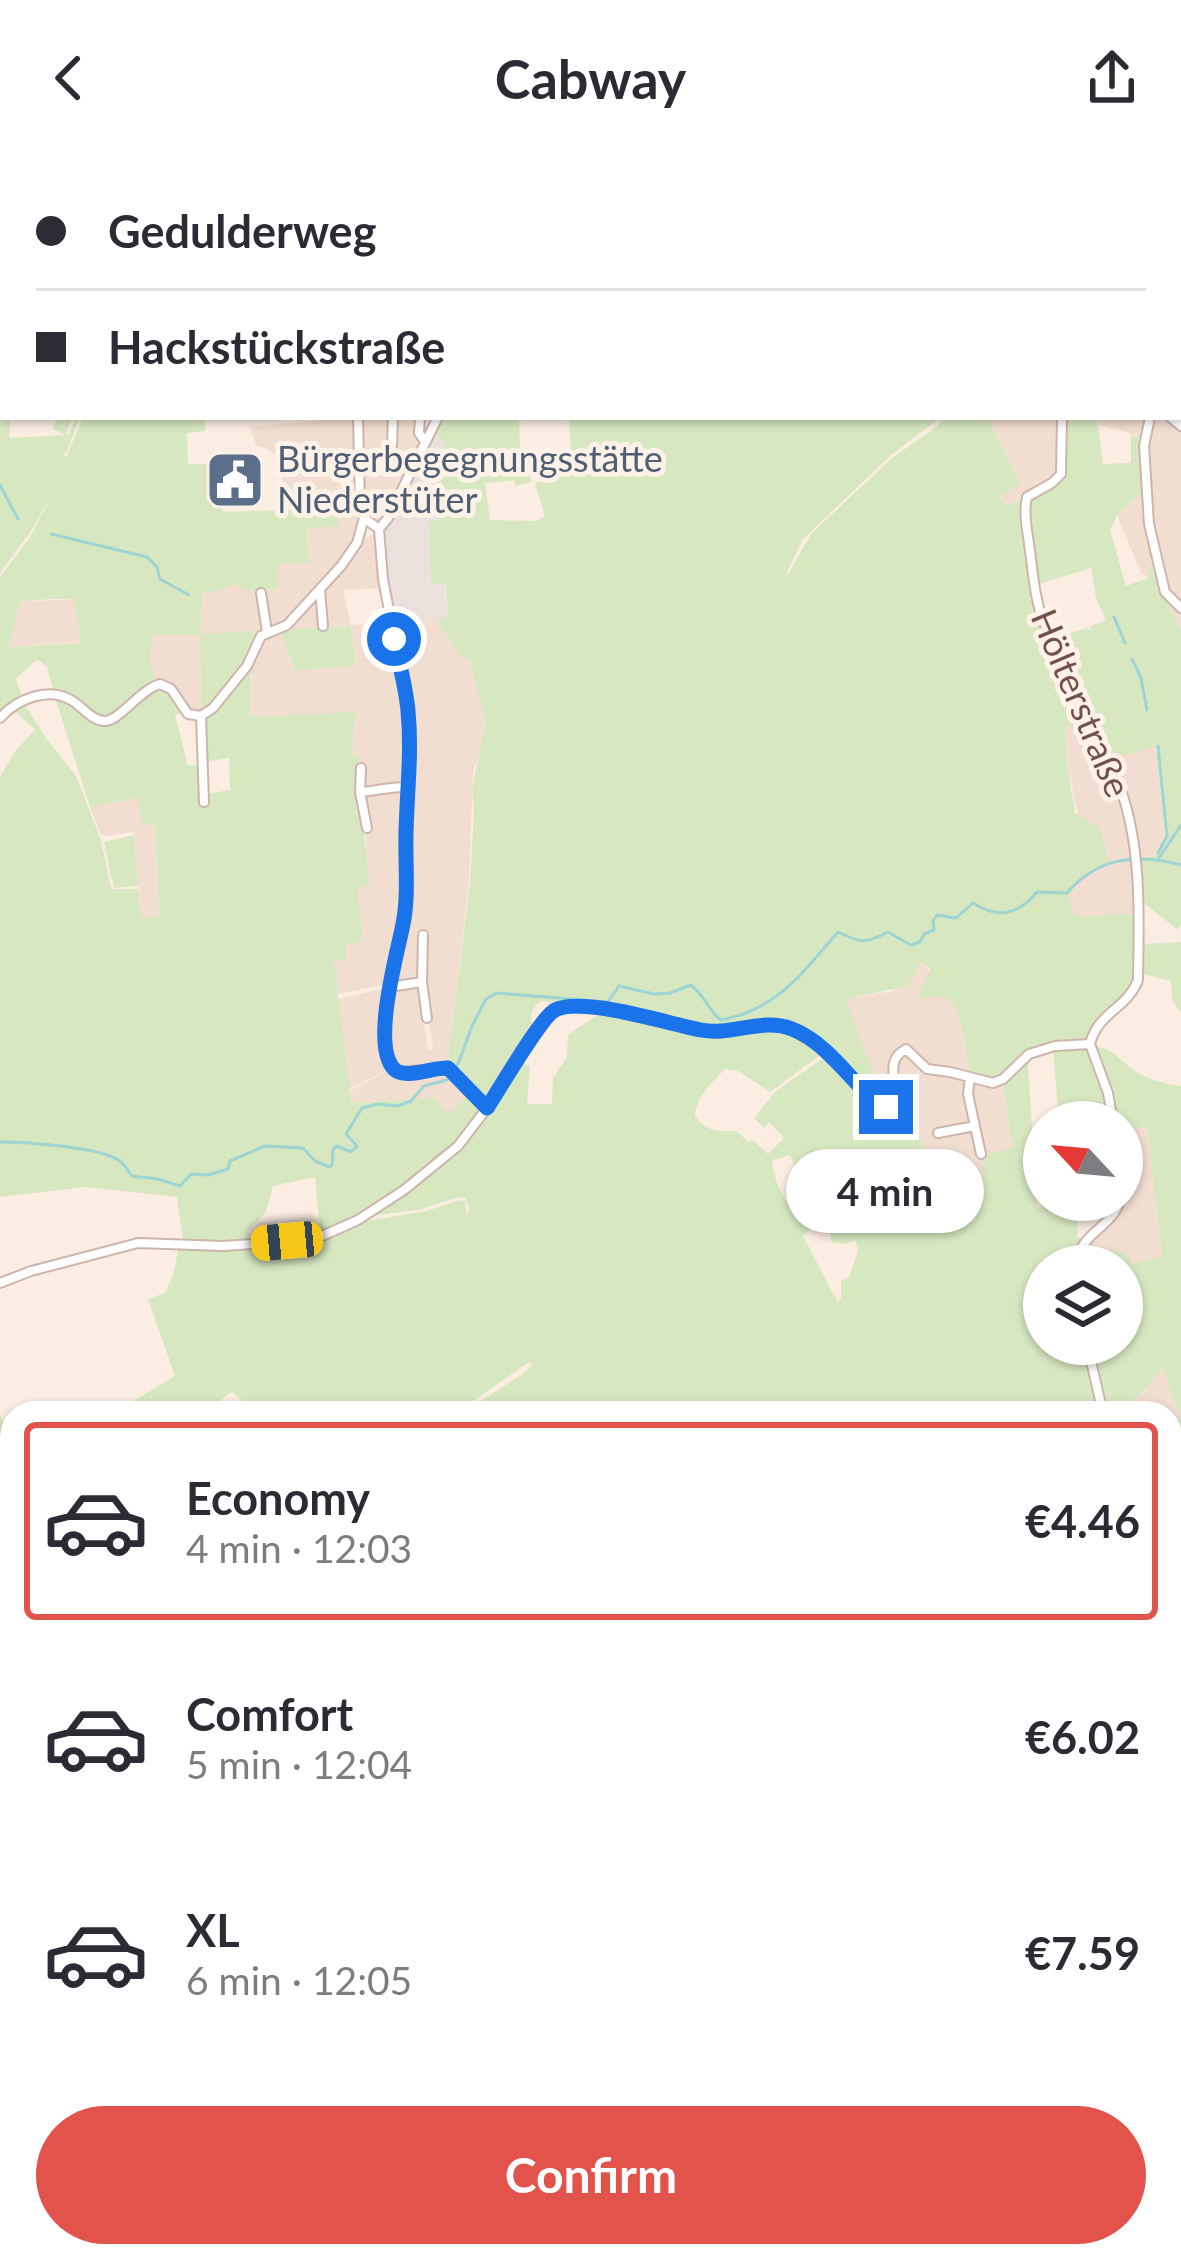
<!DOCTYPE html>
<html lang="en">
<head>
<meta charset="utf-8">
<style>
  body { margin:0; font-family:Lato,sans-serif; background:#f7f7f7; color:#2b2b33; height:100vh; display:flex; flex-direction:column; font-size:45px; white-space:nowrap }
  * { box-sizing:border-box; margin:0 }
  p { font-size:39px; color:#7c7c81 }
  .icon { flex:none; width:66px; height:66px; fill:none; stroke:currentColor; stroke-width:2; stroke-linecap:round; stroke-linejoin:round }
  .map { position:relative; flex:1; overflow:hidden }
  .side { position:absolute; left:0px; top:1245px; width:1182px; height:867px; display:flex; flex-direction:column; background:#fff; border-radius:36px 36px 0 0; box-shadow:0 3px 9px #0004 }
  .side>* { flex:none }
  .banner { position:absolute; left:0px; top:0px; width:1182px; height:264px; box-shadow:0 3px 9px #0004; display:grid; align-content:center; height:264px; padding:0 36px; background:#fff }
  .needle { width:78px; rotate:296deg }
  .fabs { position:absolute; left:1023px; top:945px; display:grid; gap:24px }
  .fabs a { display:grid; place-items:center; width:120px; height:120px; border-radius:50%; background:#fff; box-shadow:0 3px 9px #0004; font-size:60px }
  .end { position:absolute; width:54px; height:54px; margin:-27px; border:15px solid #1a73e8; background:#fff; box-shadow:0 0 0 6px #fff }
  .from { border-radius:50% }
  .bubble { position:absolute; height:84px; border-radius:42px; background:#fff; box-shadow:0 3px 9px #0004; font-size:39px; font-weight:700; line-height:84px; text-align:center }
  .car { position:absolute; width:36px; height:72px; margin:-36px -18px; border-radius:15px; box-shadow:0 0 9px 3px #0007; background:linear-gradient(#f5c518 24%,#345 0 40%,#f5c518 0 76%,#345 0 86%,#f5c518 0) }
  .banner b { display:flex; align-items:center; gap:42px; height:114px; font-size:45px }
  .banner b+b { border-top:3px solid #e1e1e2 }
  .banner i { width:30px; height:30px; background:#2b2b33 }
  ul { padding:21px 0 0; list-style:none }
  li { display:flex; align-items:center; gap:36px; height:198px; margin:0 24px 18px; padding:0 12px; border:6px solid transparent; border-radius:12px }
  li div { flex:1 }
  li b { display:block; font-size:45px }
  li em { font-style:normal; font-weight:700 }
  li.current { border-color:#e1534b }
  li>.icon { width:108px; height:108px; stroke-width:1.5 }
  .cta { display:flex; gap:24px; margin-top:auto; padding:24px 36px }
  .cta a { flex:1; height:138px; border-radius:72px; background:#e1534b; color:#fff; font-size:48px; font-weight:700; line-height:138px; text-align:center }
  header { display:flex; justify-content:space-between; align-items:center; height:156px; padding:0 36px; background:#fff; font-size:54px; font-weight:700 }
  .map>svg:first-child { display:block }
  .residential { fill:#f2ddd1 }
  .industrial { fill:#eae1dd }
  .green { fill:#d7e8c1; fill-rule:evenodd }
  .lines { fill:none; stroke-linecap:round; stroke-linejoin:round }
  .stream { stroke:#9ed5d4; stroke-width:3 }
  .minor-casing { stroke:#ceb5ac; stroke-width:12 }
  .major-casing { stroke:#d7cecc; stroke-width:15 }
  .minor { stroke:#fff; stroke-width:8 }
  .major { stroke:#f8c69c; stroke-width:10 }
  .route { stroke:#1a73e8; stroke-width:15 }
  .labels { text-anchor:middle; stroke-width:10; stroke-linejoin:round; paint-order:stroke }
  .service-label { font-size:36px; fill:#4e5e75; stroke:#fef2e8; text-anchor:start }
  .street-label { font-size:36px; fill:#715149; stroke:#fef2e8 }
</style>
</head>
<body>
<header><svg class="icon" aria-label="back" viewBox="0 0 24 24"><path d="M15 5l-7 7 7 7"/></svg>Cabway<svg class="icon" aria-label="share" viewBox="0 0 24 24"><path d="M12 15V3M7 8l5-5 5 5M5 13v7h14v-7"/></svg></header>
<div class="map">
<svg width="1181" height="2111" viewBox="0 0 1181 2111">
  <rect width="100%" height="100%" fill="#fbede2"/>
  <path class="residential" d="M746,0H1181V475L1169,448L1156,404L1148,422L1141,417L1117,359L1144,334L1137,279L1100,269L1097,262L1087,261H1179V3H743Z
    M322,261H355L357,345L354,347L314,351L299,347L282,328L283,315L277,301L268,293L256,289L250,271L322,264Z
    M359,261H419L423,288L381,367L375,366L364,357Z
    M987,261H1061L1057,320L1006,350L999,339L1021,327Z
    M339,352H355L359,360L356,381L347,399L288,466L274,472L270,471L264,434L277,432L278,408L309,407L307,372L338,370Z
    M377,377L381,432L343,434L351,469L387,466L400,519L407,568V627L362,634L359,600H352L354,557L249,561L252,519L242,518L262,482L281,474L315,440L318,443L322,471L281,475L293,514L356,510L351,470L325,471L323,432L364,382Z
    M227,429H235L250,435L260,434L265,474L200,479L201,557L192,559L172,531L163,525L155,527L150,503L151,479L200,478L203,437L227,432Z
    M74,443L82,486L9,491L20,446Z
    M436,464L462,501H469L486,564L479,601L473,614L469,728L447,911L405,916L392,907L385,880L389,833L414,828L419,832L427,888L429,894L433,893L424,827L426,774L421,775L419,822L395,826L392,822L405,767L412,600L395,475L422,465Z
    M1082,553L1098,580L1119,638L1132,689L1136,758L1074,760L1068,739L1090,714L1109,707L1100,672L1078,659L1068,612L1065,570H1073Z
    M1156,590L1165,680L1156,699L1139,703L1111,602Z
    M407,631L401,677V765L387,828L338,838L337,812H332V805L346,802V788L363,784L356,732L369,728L363,640L382,637L390,632Z
    M139,642L142,669L155,668L159,761L141,763L134,676L105,680L100,677L90,651Z
    M924,807L942,840L954,847L963,876L969,917L1002,922L1012,993L986,1051L962,1026L946,1003L925,994L908,952L888,954L846,845L850,842L893,835L919,808Z
    M385,832L382,880L391,912L350,932L338,843Z
    M442,912L471,938L448,959L434,942L352,947L351,934L391,913L403,919Z
    M1147,970L1162,1102L1132,1108L1083,1093L1118,1057L1122,1049V974Z
    M1164,1209L1181,1263L1178,1266L1181,1273V1290L1170,1292V1257H1114L1143,1237Z
    M1170,1786L1181,1789V1969H1170V1913L1177,1902L1170,1899Z"/>
  <path class="industrial" d="M434,276L445,287L436,366H428L431,428L444,426L448,463L423,465L422,472L395,475L384,424L382,382Z"/>
  <path class="green" d="M3,224V261H10L9,282L65,279L53,273L57,261H72L66,278L69,279L76,261H80L66,298L62,295L66,302L83,261H205V275L187,277L188,308H214L223,356L339,352V370L307,373L309,407L278,408L277,433L249,435L235,429H228V432L203,437L200,478L265,474L259,479L246,508L208,554L201,557L200,479H152L150,503L155,527L152,530L167,531L184,556L175,559L188,610L202,608L204,645L206,638L230,634L229,602L204,606L202,563L212,556L241,518H251L250,561L355,556L352,599H359C358,644 367,685 369,729L357,732L363,785L346,788V803L332,806V812H337L338,840L352,947L434,942L448,958L470,937L484,952C475,964 466,979 455,990C420,1024 365,1060 320,1078L315,1021L273,1030L266,1056L249,1074L248,1086L183,1085L177,1041L85,1031L0,1041V621L15,595L35,574L12,552L22,545L49,586L76,620L101,684L111,733H138L141,762L159,760L155,668L142,670L138,642L90,651L55,541C73,544 99,574 116,563C127,557 141,538 151,530C133,539 122,563 100,562L69,541L54,538L47,511L37,503L16,523L22,541L0,559V421L29,383L54,335L31,375L0,417V225ZM50,443H74L81,487L9,491L20,446Z
    M441,261H519L520,292L532,326L515,330V324L485,327L490,364L535,365L545,360L535,328L557,315L570,298L577,313L571,294L569,261H941L891,299L803,383L786,418L788,419L811,378L891,303L936,271L945,261H987L1021,328L999,340L1006,350L1024,341L1033,436L1082,553L1073,570L1065,571L1068,614L1075,657L1100,672L1109,707L1090,714L1068,739L1074,760L1136,758V824L1124,844L1095,866L1085,885C1067,888 1042,889 1026,897C996,913 1014,933 969,917L963,876L954,847L941,840L918,843L930,814L924,807L919,808L908,830L850,842L846,845L886,948L875,943L824,891L796,871L783,866L702,872L616,851L564,848V844L562,847L541,845C530,853 529,863 534,875L487,946L482,945L447,910L470,727L474,654L472,633L486,565L469,502H462L436,464L448,462L445,427L431,429L428,366H436L445,288L434,275Z
    M1064,261L1097,262L1103,308L1131,307V278L1143,283L1144,334L1117,359L1110,374L1126,430L1148,422L1155,401L1169,448L1181,475V768L1178,774L1140,744L1139,703L1156,699L1165,680L1156,591L1111,602L1053,483L1086,472L1091,474V470L1106,464L1096,442L1091,412L1036,429L1028,345L1064,317Z
    M351,470L356,510L294,514L280,474Z
    M134,679L138,730L114,732L104,686Z
    M1181,786V857L1172,844L1171,825L1142,818L1141,788Z
    M602,856L703,877L773,870L786,872L823,897L770,936L738,915L725,913C712,927 696,940 695,960C707,976 717,975 736,975L749,986L753,984L768,998L784,982L769,966L764,972L754,962L776,935L826,900L885,954L894,985L888,954L897,948L908,952L925,994L946,1003L955,1002L962,1026L976,1030L985,1047L982,999L1012,992L1003,928L1025,903L1048,894L1034,901L1028,909L1037,1051L1059,1049L1062,1061L1078,1058L1077,1081L1084,1082L1076,1094L1075,1110H1044V1188H1085L1093,1233L1101,1257H648L646,1251L629,1254L628,1257H462L524,1217L532,1209L529,1206L456,1257H265L249,1251L232,1236L213,1249L221,1257H113L175,1220L148,1143L165,1137L173,1119L179,1090L292,1087L360,1066L427,1055L459,1044L465,1045L467,1062L469,1051L465,1042L459,1041L422,1053L371,1060L460,994L520,907L530,910L527,948H552L553,922L567,901L568,879ZM789,999L806,1028L821,1038L843,1048L836,1053V1048L821,1041L796,1056C782,1042 774,1025 772,1005ZM826,1060L832,1086L845,1088L855,1084L858,1095L849,1121L841,1125V1142L838,1147L803,1080Z
    M1083,891C1100,910 1106,941 1111,966H1059L1053,893Z
    M1099,891C1114,894 1120,904 1132,913C1146,923 1164,928 1181,930V1273L1177,1266L1181,1262L1163,1211C1148,1230 1132,1254 1106,1257L1089,1188H1122V1110H1080L1083,1093L1126,1097L1132,1108L1162,1101L1147,971L1122,974V966H1116L1111,938L1095,892Z
    M0,1259L12,1285V1434L0,1423Z
    M1181,1290V1452L1170,1448V1292Z
    M0,1429L12,1438V1528H5L2,1545L12,1548V1561L0,1589Z
    M12,1961V2100H489L491,2111H0V1963Z
    M1170,2090L1181,2091V2111H1034L1024,2100H1170Z
    M603,2100H875L905,2111H572Z"/>
  <g class="lines">
    <path class="stream" d="M283,0L284,3
      M60,3L61,0
      M0,105L3,104
      M0,329L18,363
      M51,378L147,401L157,411L160,423L189,439
      M1114,461L1125,487
      M1132,503L1141,522L1147,554
      M1158,590L1167,680L1158,697
      M1159,702L1181,669
      M0,986C25,986 101,991 120,1005C125,1009 128,1015 132,1020L158,1023L180,1030L191,1018L208,1019L228,1013L230,1005L265,990L303,992L315,1005L329,1011L332,1009L333,993L337,990L351,996L357,990L346,978L362,952L378,948L398,950L411,945L424,930L447,924L458,908L472,870L486,843L497,837L608,846L619,830L654,838L670,837L691,829C706,841 709,855 721,864C778,853 802,817 838,776C860,787 866,788 888,776L911,789L920,786L924,778L934,774L933,765L937,759L956,762L973,747C998,763 1018,759 1037,736L1067,737C1098,701 1136,697 1181,709
      M848,2100L874,2111
      M1075,2100L1080,2111
      M524,2111L543,2100
      M935,2111L946,2100"/>
    <defs>
      <path id="minor" d="M34,0V3
        M331,0V3
        M758,0L761,3
        M918,0L924,3
        M854,3L855,0
        M1179,144L1181,143
        M1179,200H1181
        M358,261L360,350L364,362L379,373
        M420,261L419,277L425,286
        M1062,261L1061,318L1052,327L1027,341C1023,358 1028,378 1030,395C1033,417 1034,438 1041,458C1062,519 1099,572 1121,634C1142,694 1139,761 1138,824C1127,853 1098,856 1090,888L1108,937L1113,966
        M1150,261L1144,290L1149,368L1165,436L1181,452
        M1170,261L1181,270
        M392,289L393,261
        M379,373L383,423L408,554L410,613L405,677V758L389,831L384,881L390,907L398,916L447,912L487,952
        M379,373L388,362L438,261
        M320,433L323,470
        M261,437L267,476
        M201,560L213,552L247,510L261,480L287,469L341,410L357,387L364,362
        M201,560L204,646
        M0,562C16,544 47,530 71,544C82,550 91,564 104,565C119,566 139,534 160,528L171,533L188,558L201,560
        M361,612L360,636L367,672
        M360,636C378,635 391,630 409,631
        M423,779L422,826L427,862
        M389,831L422,826
        M970,921L968,938L981,998
        M938,977L975,970
        M1077,1110C1078,1076 1111,1074 1120,1044
        M0,1127L31,1115L138,1087L223,1090L296,1085L322,1080L358,1064L404,1034L458,990L487,952L544,863L562,851L601,853L709,876L772,869L791,872L817,889L875,946L886,951L894,946C899,926 883,905 906,893L927,913L950,916L993,927L1003,923L1029,898L1055,890L1090,888
        M1087,1188L1103,1257
        M0,1426L12,1436
        M1170,1783L1181,1787
        M1170,2083L1181,2089
        M491,2100L492,2111
        M1020,2100L1029,2111
        M978,2111L989,2100"/>
      <path id="major" d="M123,3L126,0
        M0,150L3,145
        M881,2100L911,2111
        M559,2111L587,2100"/>
    </defs>
    <use href="#minor" class="minor-casing"/>
    <use href="#major" class="major-casing"/>
    <use href="#minor" class="minor"/>
    <use href="#major" class="major"/>
  </g>
  <g class="lines">
    <path class="route" d="M394,483C399,507 406,531 408,555C412,596 407,635 406,676C405,706 409,738 403,768C397,799 371,889 394,913C405,924 433,911 448,912L487,952C499,934 541,861 555,854C583,840 669,868 701,874C731,880 763,861 792,873C826,886 850,923 875,946L886,951"/>
  </g>
  <defs>
    <symbol id="civic-square" viewBox="-11 -11 22 22"><rect x="-9" y="-9" width="18" height="18" rx="4" fill="#5c6f8a" stroke="#fef2e8"/><path d="M-.6-6.5H3V-4.5H.6V-3L4-1V1h2V6H-6V1h2V-1L-.6-3ZM-1.2 2.5V6h2.4V2.5Z" fill="#fff"/></symbol>
  </defs>
  <g fill-rule="evenodd">
    <use href="#civic-square" x="202" y="291" width="66" height="66"/>
  </g>
  <g class="labels">
    <g class="service-label">
      <text x="277" y="316">Bürgerbegegnungsstätte<tspan x="277" dy="41">Niederstüter</tspan></text>
    </g>
    <g class="street-label">
      <text transform="translate(1081 547) rotate(67)" y="13">Hölterstraße</text>
    </g>
  </g>
</svg>
<div class="fabs">
<a><svg class="needle" viewBox="-14 -14 28 28"><path d="M0-13l5 13h-10z" fill="#e53935"/><path d="M0 13l5-13h-10z" fill="#7c7c81"/></svg></a>
<a><svg class="icon" aria-label="layers" viewBox="0 0 24 24"><path d="M12 4l9 5-9 5-9-5zM3 14l9 5 9-5"/></svg></a>
</div>
<i class="end from" style="left:394px;top:483px"></i>
<i class="end" style="left:886px;top:951px"></i>
<div class="bubble" style="left:786px;top:993px;width:198px">4 min</div>
<i class="car" style="left:287px;top:1085px;rotate:265deg"></i>
<div class="banner">
<b><i class="from"></i>Gedulderweg</b>
<b><i></i>Hackstückstraße</b>
</div>
<section class="side">
<ul>
<li class="current"><svg class="icon" aria-label="car" viewBox="0 0 24 24"><path d="M5 17H2v-5l4-1 3-4h7l3 4 3 1v5h-3M9 17h6M6 11h13"/><circle cx="7" cy="17" r="2"/><circle cx="17" cy="17" r="2"/></svg><div><b>Economy</b><p>4 min · 12:03</p></div><em>€4.46</em></li>
<li><svg class="icon" aria-label="car" viewBox="0 0 24 24"><path d="M5 17H2v-5l4-1 3-4h7l3 4 3 1v5h-3M9 17h6M6 11h13"/><circle cx="7" cy="17" r="2"/><circle cx="17" cy="17" r="2"/></svg><div><b>Comfort</b><p>5 min · 12:04</p></div><em>€6.02</em></li>
<li><svg class="icon" aria-label="car" viewBox="0 0 24 24"><path d="M5 17H2v-5l4-1 3-4h7l3 4 3 1v5h-3M9 17h6M6 11h13"/><circle cx="7" cy="17" r="2"/><circle cx="17" cy="17" r="2"/></svg><div><b>XL</b><p>6 min · 12:05</p></div><em>€7.59</em></li>
</ul>
<div class="cta"><a>Confirm</a></div>
</section>
</div>
</body>
</html>
